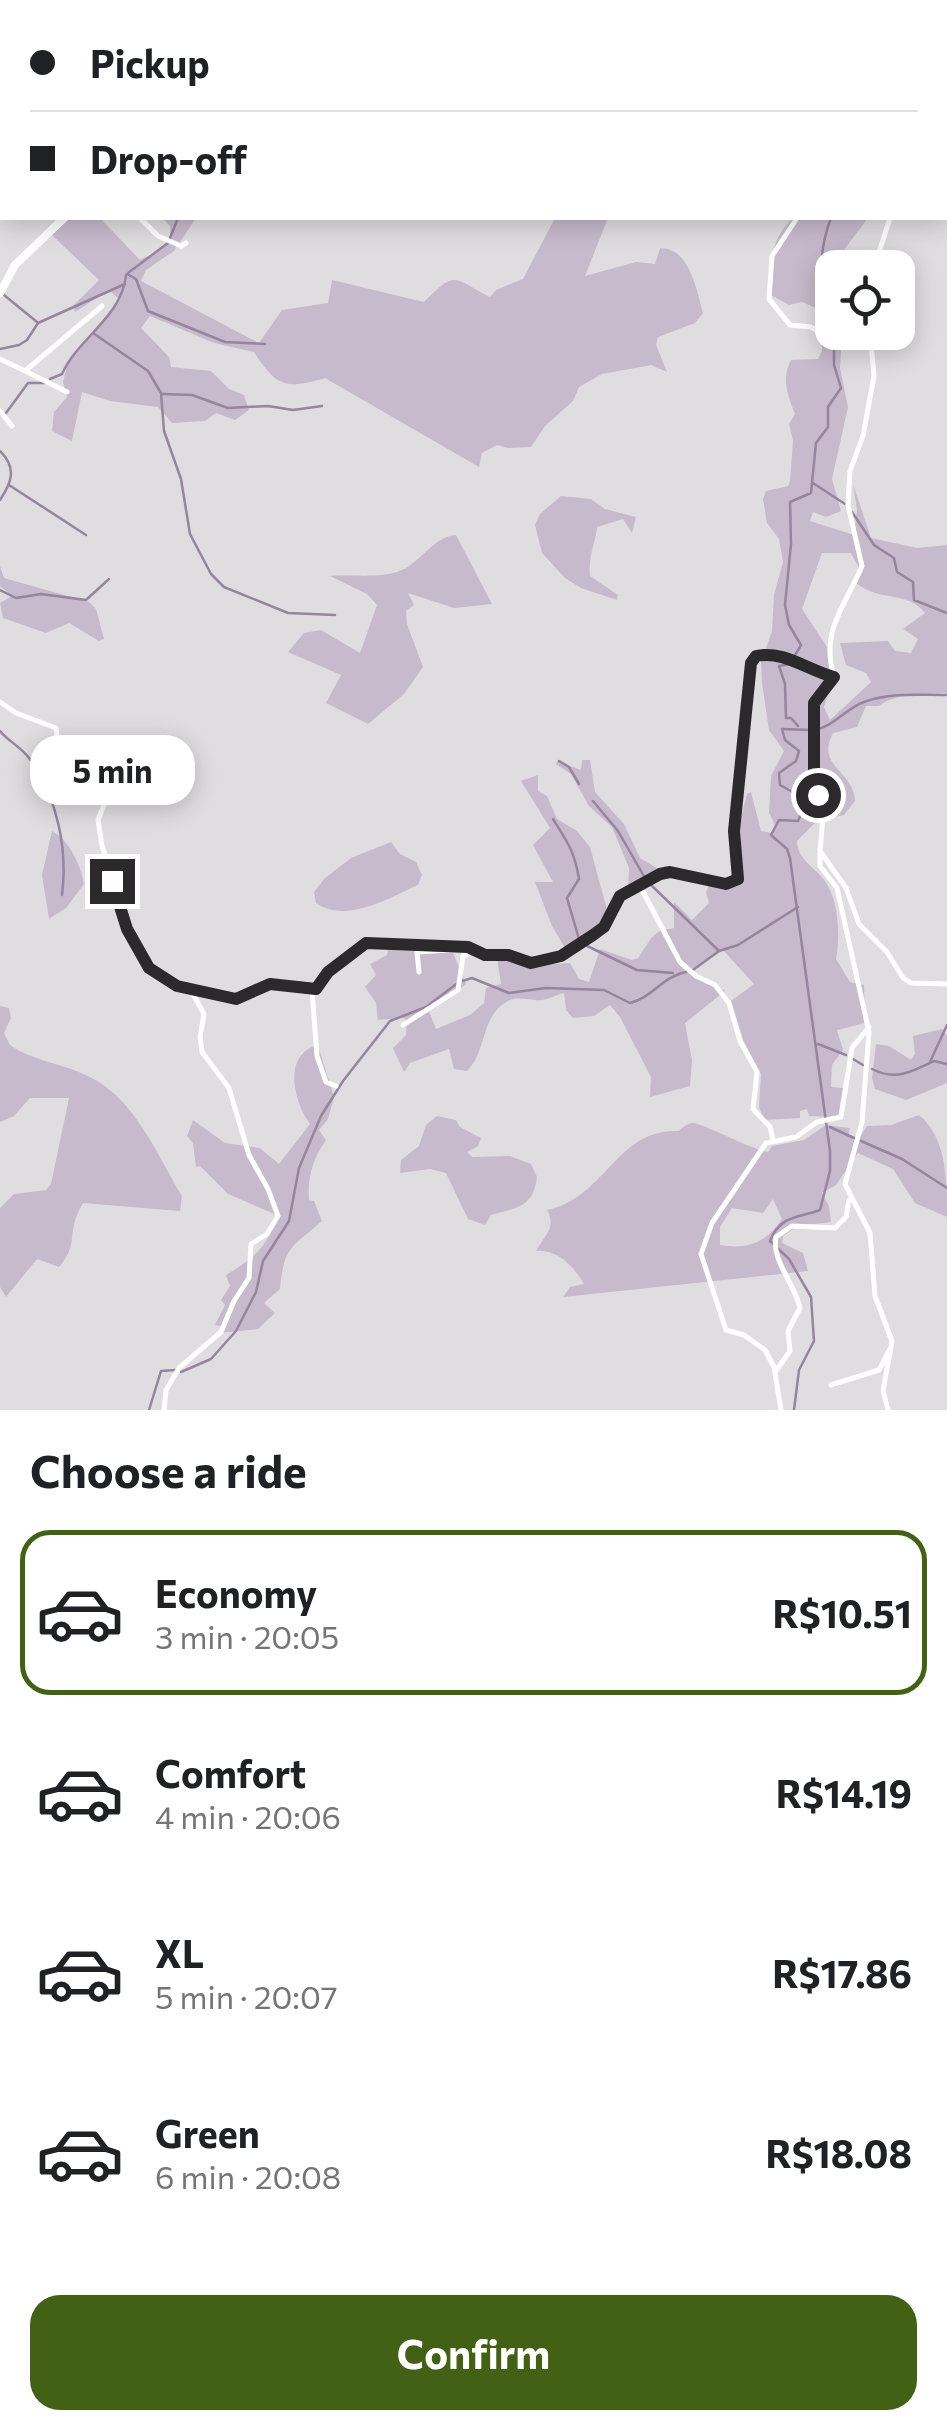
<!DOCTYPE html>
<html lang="en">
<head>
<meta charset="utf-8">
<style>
  body { margin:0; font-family:Commissioner,sans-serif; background:#f2f2f2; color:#202124; height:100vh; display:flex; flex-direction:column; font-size:38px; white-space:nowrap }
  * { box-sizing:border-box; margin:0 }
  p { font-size:32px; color:#757577 }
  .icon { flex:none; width:55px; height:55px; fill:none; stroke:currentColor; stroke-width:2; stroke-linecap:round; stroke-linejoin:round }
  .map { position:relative; height:1410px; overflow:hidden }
  .drawer { display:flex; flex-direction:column; background:#fff; flex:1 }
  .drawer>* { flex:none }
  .hud { position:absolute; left:0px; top:0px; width:948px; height:220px; box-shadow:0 5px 25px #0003; display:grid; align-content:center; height:220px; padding:0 30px; background:#fff }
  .controls { position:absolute; left:815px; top:250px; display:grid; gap:20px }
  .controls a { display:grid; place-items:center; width:100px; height:100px; border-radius:20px; background:#fff; box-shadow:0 5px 25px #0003; font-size:50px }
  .end { position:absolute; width:45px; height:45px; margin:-22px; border:12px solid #2b292b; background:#fff; box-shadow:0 0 0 5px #fff }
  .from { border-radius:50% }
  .bubble { position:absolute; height:70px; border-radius:30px; background:#fff; box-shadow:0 5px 25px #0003; font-size:32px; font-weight:700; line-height:70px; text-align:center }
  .hud b { display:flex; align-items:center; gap:35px; height:95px; font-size:38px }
  .hud b+b { border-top:2px solid #e0e0e0 }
  .hud i { width:25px; height:25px; background:#202124 }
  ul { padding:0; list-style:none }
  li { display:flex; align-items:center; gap:30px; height:165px; margin:0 20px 15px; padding:0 10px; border:5px solid transparent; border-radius:30px }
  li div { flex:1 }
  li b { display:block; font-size:38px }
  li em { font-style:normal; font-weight:700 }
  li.selected { border-color:#436115 }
  li>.icon { width:90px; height:90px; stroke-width:1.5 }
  h2 { padding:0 30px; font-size:45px; line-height:120px }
  .action { display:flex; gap:20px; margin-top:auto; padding:20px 30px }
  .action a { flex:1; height:115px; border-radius:30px; background:#436115; color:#fff; font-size:40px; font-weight:700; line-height:115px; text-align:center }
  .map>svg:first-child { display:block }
  .green { fill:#c7bacc; fill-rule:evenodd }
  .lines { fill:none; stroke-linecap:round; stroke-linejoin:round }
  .stream { stroke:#97849e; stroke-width:2.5 }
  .street { stroke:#fff; stroke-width:5 }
  .secondary { stroke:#fff; stroke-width:8 }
  .route { stroke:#2b292b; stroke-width:12 }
</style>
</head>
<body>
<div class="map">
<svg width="947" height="1410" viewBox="0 0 947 1410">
  <rect width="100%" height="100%" fill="#e0dde1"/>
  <path class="green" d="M70,218H100L140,260C157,251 173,250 170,226L162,218H196L174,251L146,270L141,281L259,343L282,310L328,303L332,280L424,302C457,269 452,278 490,297L496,290L523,279L555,218H608L585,276L636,262L655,264L660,248C690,248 696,289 703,313L695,323L658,337L656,345L667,372L651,365L602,374L579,387L573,401L545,426L531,447L508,448L497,445L482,453L479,467L325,378C285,390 276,386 254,352L214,343L150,316L141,328L169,357L171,367L211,371L229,389L244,395L249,410L235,420L216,413L205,421L172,423L158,407L110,401L82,392L72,441L52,431L54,412L67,397L63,382L68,361L120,300L109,290L75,312L73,306L99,280L52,235Z
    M793,218H868L840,255L841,267L832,268V332L842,333L840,368L848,407L832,479L841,511L826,517L813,512L810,521L854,535L857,510L853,484L871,538L917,548L947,545V693C925,694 895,693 879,706H866L857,727L833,733C815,766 854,771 855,801L844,815L835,817L827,811L797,841C797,862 819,868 828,886C839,906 840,938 836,959L850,982L864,985L865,1023L837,1030L843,1050L832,1065L831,1087L843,1088L838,1117L809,1116L807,1109L800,1111V1118L764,1120L759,1107L761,1074L744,1042L731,1001L754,984L723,950L690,971L725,991L685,1023L692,1060L690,1086L650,1097L651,1077L620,1017L610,1005L594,1016L573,1018L566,1010L564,993C556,995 550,999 542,1000C532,1001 520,996 510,1000C480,1014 488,1050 467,1071L454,1069L449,1049L410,1063L404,1072L393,1048L406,1035L407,1022L404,1018L378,1020L376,1003L365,987L376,975L370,964L387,955L388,950L453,953L466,984L429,1011L436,1029L470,1015L484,1003L486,988L501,984L497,958L531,965L570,963L579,979L589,982L600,949L632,960L638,958L652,937L661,930L674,928V902L692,920L709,903L706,892L710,883L734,886L741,881L740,822L747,794L751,792L761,831L772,833L775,825L769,813L771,776L784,751L769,730L762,683L761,662L772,631L774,595L783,562L779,539L767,523L763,499L766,491L788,486L790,481L793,441L789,424L795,414C788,397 781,378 791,360L818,359L822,351L821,310L802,302L789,305L771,295C771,263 769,240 793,218ZM822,553H851L859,568L856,583C882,603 907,590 925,613L903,629L918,639L911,653L895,651L888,641L840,643L846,665L866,673L871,682L830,720L824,707L833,679L827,647L802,609Z
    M561,496L591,499L605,509L636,517L632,533L623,519L597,527C596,542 588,554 590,576L618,595L617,600L581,588L565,578L542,553L535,525L540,514Z
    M456,535L492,604L454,608L408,593L414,605L406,611L407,624L423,667L404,694L368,724L326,703L341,675L288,652L304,633L321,630L360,653L377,605L367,594L330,576C355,574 380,579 402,570C422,561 434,536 456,535Z
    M0,566L4,578L89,602L96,609L104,639L99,641L69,623L46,633L3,618L0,603L12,596L0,586Z
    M582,760H590L595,792L624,824L640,858L670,876L645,889L628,892L629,868L612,827L589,806L571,774L556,764L557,761L581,770Z
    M538,775V791L547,796L557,819L577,831L590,847L610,921L599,939L568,953L552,926L535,882H553L533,845L550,828L521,781Z
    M52,831C68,839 81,865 84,884L66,908L49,919L42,875Z
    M391,842L400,854L416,862L422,875L418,885C389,898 346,924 316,903L314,892L325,878L351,858Z
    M0,1006L9,1008L11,1018L4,1033L10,1045C35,1062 62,1063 88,1076C135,1098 157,1155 182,1196L180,1211L83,1203C65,1233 80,1243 59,1267L37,1259L6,1297L0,1287V1208L14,1194L46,1190L51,1184L69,1098H30L14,1116L0,1122Z
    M942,1029L947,1036V1083L906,1100L875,1089L872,1078L876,1044L889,1046L911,1060L915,1054L913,1036Z
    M315,1036L334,1097L328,1119L319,1130L326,1140C313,1159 307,1177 309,1200L314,1201L322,1221C292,1248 284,1245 280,1289L264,1303L275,1313L258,1329L220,1333L221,1326L215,1325L225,1305L221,1300L230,1286L226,1275C260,1254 263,1249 279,1216L228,1194L200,1166L196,1167L193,1143L187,1136L193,1120L225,1143L260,1148L279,1164L310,1124C294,1102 283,1058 314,1046Z
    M919,1115C947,1138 947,1180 947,1217L915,1203L893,1169L858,1153L836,1185L822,1193L829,1206L831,1222L798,1226L783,1236L782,1243L803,1253L808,1271L563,1297L570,1287L584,1284C574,1267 558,1249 536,1251C544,1236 557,1228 547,1210C607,1197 616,1128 679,1131C683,1127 686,1124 692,1123C701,1122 750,1149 768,1152L772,1146L804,1140L826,1125L850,1128L848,1136L860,1137L867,1126L891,1125ZM773,1199L782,1219C767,1242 747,1250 720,1245V1227L732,1208L763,1213Z
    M437,1116L456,1120L460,1127L481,1138L478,1146L467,1152L472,1157L510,1156L531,1164L537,1177C533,1209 516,1207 491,1215L485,1225L468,1219L446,1173L430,1169L400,1173L401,1160L419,1146L426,1125Z"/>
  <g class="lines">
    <path class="stream" d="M643,0L647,2
      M678,0L683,2
      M282,2L285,0
      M636,2V0
      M657,2L667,0
      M809,2L812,0
      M831,218C819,250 818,278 832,307
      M128,273L168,243L178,218
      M127,274L136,279L148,311L225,342L265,344
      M4,295L37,322
      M93,333L148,371L161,393L164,431L181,479L190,534L211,574L224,587L288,613L335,615
      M0,349L19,345L27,340L38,323L125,284
      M50,379L62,374C78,338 122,317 126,275
      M163,394L192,395L228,408L268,406L293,410L322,406
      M6,413L28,383H44
      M0,451C17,468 12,482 0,500
      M813,483L845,504
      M9,485L86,535
      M852,512L874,545L894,558L897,572L913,582L914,600L947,613
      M0,590L16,598L41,594L86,600L109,579
      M798,726L791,718H786L785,684L779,666L790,664L801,645L789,625L785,605L791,544L790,502L811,493L816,443L828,427V407L841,388L834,365V332
      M814,730C834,727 846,708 864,702C889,692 920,695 947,695
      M0,731C8,741 21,747 29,758C57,796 68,849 62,895
      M559,761L569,767L579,784
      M593,801L618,831L645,878
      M553,819C568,843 574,850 579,879L567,898L579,939
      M648,882L718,950
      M583,944L637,970L673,973
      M693,970L719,951L738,945L798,907
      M818,1044L846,1055
      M853,1059L863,1065
      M930,1062L947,1025
      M872,1069C895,1081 912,1072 934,1061L947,1064
      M830,1127L854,1138
      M861,1141L902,1159L947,1188
      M181,1372L211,1359L236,1331L256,1292L263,1261L289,1221L299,1168L321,1116L343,1081L390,1021L426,1007L459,982L472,978L509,993L546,988L604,990L630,1003C652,998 663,976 686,972
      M149,1410L161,1371L176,1370
      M794,1410L799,1370L814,1341L811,1297L789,1259L770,1241C780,1215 799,1218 820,1210L830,1171V1151L790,858L787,849L771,835L779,820L798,821L807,800L780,785L779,773L796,761L799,751L785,740L782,729L809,730"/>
    <path class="street" d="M217,0L219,2
      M607,0L610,2
      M819,0L822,2
      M140,218L158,236L181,246L186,243
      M797,218L772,256L769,299L790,325L811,327L831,340L846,332
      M874,268L890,218
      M870,332L874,376L863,436L850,471L848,505L862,566C845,607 820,630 834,677L814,703L812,715L814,770L823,816L820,851L846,888L859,924L887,952L903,978L911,983L947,984
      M0,359L25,371L102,306
      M25,371L67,392
      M0,411L12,426
      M0,702L16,713L56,728L59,754L104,781L109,792L98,820L102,846L126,925L150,970L182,989L225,999L244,998L270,984L317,989L330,970L361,946L375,941L469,947L485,955H508L527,963L558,957L604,927L624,893L670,872L733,883L739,876L735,827L751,663L756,655C784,650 807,670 834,677
      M820,852V866L837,888L869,1032L862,1122L845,1184L870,1233L875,1296L892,1341L883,1391L888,1410
      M640,886L680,962L696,976L715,985L729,1003L740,1041L757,1072L753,1109L770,1127L773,1140
      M419,972L417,952L450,950
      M312,990L317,1056L326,1082L336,1086
      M403,1025L458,990L463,956L473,951
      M776,1371L790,1351L788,1331L800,1308C795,1284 771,1260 776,1237L792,1226L835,1228L846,1217L849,1200
      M831,1385L879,1370L891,1347
      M164,1410L166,1390L179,1368L221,1332L234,1301L249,1278L251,1244L267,1234L278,1216L268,1189L249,1155L229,1088L202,1052L200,1037L204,1014L193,994
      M781,1410L774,1367L765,1350L744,1335L726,1330L701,1254L712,1223L766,1143L796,1137L817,1122L841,1117L852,1048L869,1027"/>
    <path class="secondary" d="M187,2L188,0
      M0,293L15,265L64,218"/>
  </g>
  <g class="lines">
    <path class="route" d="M112,881L127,929L149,968L177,986L236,999L270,984L316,989L328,972L366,943L468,947L485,955H508L531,963L561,956L593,935L604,927L620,896L660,874L670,872L726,884L738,879L734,831L751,663L756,656C784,650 807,670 834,677L814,703V770L818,795"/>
  </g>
</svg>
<div class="controls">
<a><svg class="icon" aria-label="locate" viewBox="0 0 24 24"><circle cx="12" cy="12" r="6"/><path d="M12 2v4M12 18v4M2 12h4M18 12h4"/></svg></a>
</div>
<i class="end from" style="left:818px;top:795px"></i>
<i class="end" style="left:112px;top:881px"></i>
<div class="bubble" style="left:30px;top:735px;width:165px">5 min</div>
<div class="hud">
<b><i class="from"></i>Pickup</b>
<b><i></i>Drop-off</b>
</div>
</div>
<section class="drawer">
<h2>Choose a ride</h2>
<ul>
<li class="selected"><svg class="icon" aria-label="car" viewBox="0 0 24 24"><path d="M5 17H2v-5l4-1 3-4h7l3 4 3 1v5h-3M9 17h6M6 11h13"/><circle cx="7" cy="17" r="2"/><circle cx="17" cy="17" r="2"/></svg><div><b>Economy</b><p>3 min · 20:05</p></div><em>R$10.51</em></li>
<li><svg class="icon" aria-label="car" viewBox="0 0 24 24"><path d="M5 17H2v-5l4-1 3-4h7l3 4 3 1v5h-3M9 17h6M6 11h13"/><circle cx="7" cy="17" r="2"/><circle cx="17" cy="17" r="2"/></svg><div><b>Comfort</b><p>4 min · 20:06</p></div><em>R$14.19</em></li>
<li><svg class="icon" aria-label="car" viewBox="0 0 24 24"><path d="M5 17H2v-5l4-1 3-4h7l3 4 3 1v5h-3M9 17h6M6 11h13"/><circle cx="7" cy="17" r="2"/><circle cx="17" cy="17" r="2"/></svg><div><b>XL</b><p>5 min · 20:07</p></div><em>R$17.86</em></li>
<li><svg class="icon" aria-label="car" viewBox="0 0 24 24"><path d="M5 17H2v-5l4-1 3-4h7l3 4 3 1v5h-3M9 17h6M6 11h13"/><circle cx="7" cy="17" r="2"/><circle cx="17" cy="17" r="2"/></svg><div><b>Green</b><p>6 min · 20:08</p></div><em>R$18.08</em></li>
</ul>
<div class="action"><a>Confirm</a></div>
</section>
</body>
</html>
